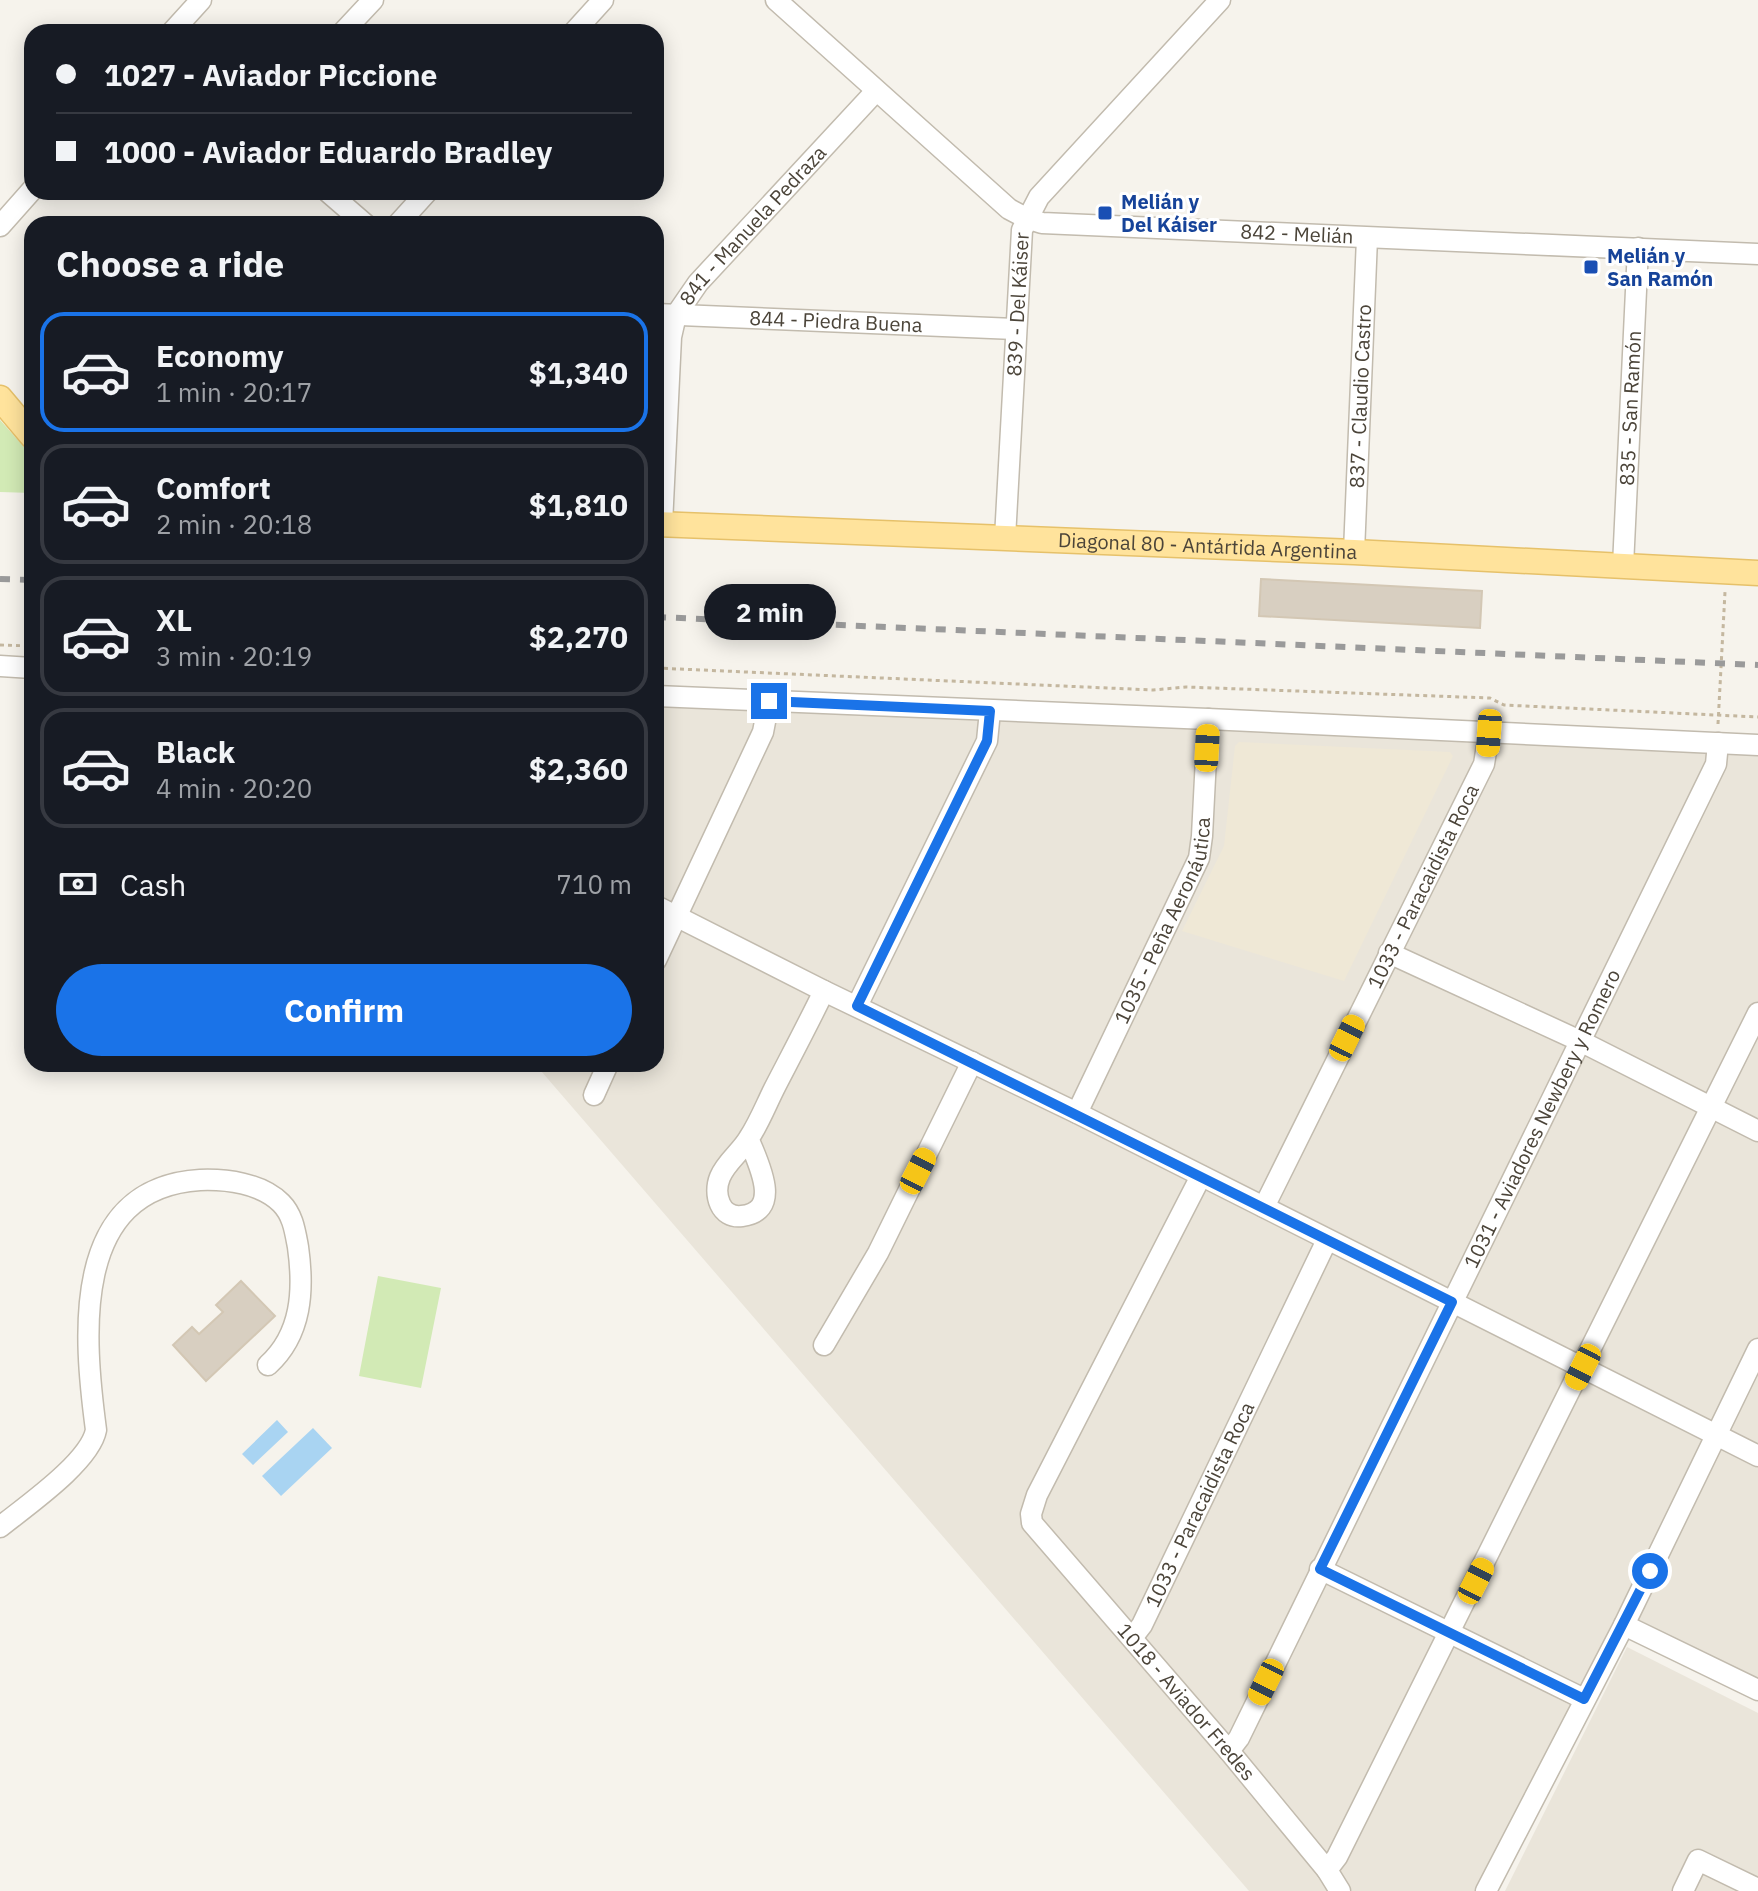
<!DOCTYPE html>
<html lang="en">
<head>
<meta charset="utf-8">
<style>
  body { margin:0; font-family:"IBM Plex Sans",sans-serif; background:#20242c; color:#f1f3f6; height:100vh; display:flex; flex-direction:column; font-size:30px; white-space:nowrap }
  * { box-sizing:border-box; margin:0 }
  p { font-size:26px; color:#9ea1a6 }
  .icon { flex:none; width:44px; height:44px; fill:none; stroke:currentColor; stroke-width:2; stroke-linecap:round; stroke-linejoin:round }
  .map { position:relative; flex:1; overflow:hidden }
  .side { position:absolute; left:24px; top:216px; width:640px; height:856px; display:flex; flex-direction:column; background:#171b24; border-radius:24px; box-shadow:0 4px 20px #0003 }
  .side>* { flex:none }
  .hud { position:absolute; left:24px; top:24px; width:640px; height:176px; border-radius:24px; box-shadow:0 4px 20px #0003; display:grid; align-content:center; height:176px; padding:0 32px; background:#171b24 }
  .end { position:absolute; width:36px; height:36px; margin:-18px; border:10px solid #1a73e8; background:#fff; box-shadow:0 0 0 4px #fff }
  .from { border-radius:50% }
  .bubble { position:absolute; height:56px; border-radius:28px; background:#171b24; box-shadow:0 4px 20px #0003; font-size:26px; font-weight:700; line-height:56px; text-align:center }
  .car { position:absolute; width:24px; height:48px; margin:-24px -12px; border-radius:10px; box-shadow:0 0 6px 2px #0007; background:linear-gradient(#f5c518 24%,#345 0 40%,#f5c518 0 76%,#345 0 86%,#f5c518 0) }
  .hud b { display:flex; align-items:center; gap:28px; height:76px; font-size:30px }
  .hud b+b { border-top:2px solid #363941 }
  .hud i { width:20px; height:20px; background:#f1f3f6 }
  ul { padding:0; list-style:none }
  li { display:flex; align-items:center; gap:24px; height:120px; margin:0 16px 12px; padding:0 16px; border:4px solid #363941; border-radius:24px }
  li div { flex:1 }
  li b { display:block; font-size:30px }
  li em { font-style:normal; font-weight:700 }
  li.on { border-color:#1a73e8 }
  li>.icon { width:72px; height:72px; stroke-width:1.5 }
  h2 { padding:0 32px; font-size:36px; line-height:96px }
  .pay { display:flex; align-items:center; gap:20px; height:88px; padding:0 32px; font-size:30px }
  .pay p { margin-inline-start:auto }
  .button { display:flex; gap:16px; margin-top:auto; padding:16px 32px }
  .button a { flex:1; height:92px; border-radius:48px; background:#1a73e8; color:#fff; font-size:32px; font-weight:700; line-height:92px; text-align:center }
  .map>svg:first-child { display:block }
  .residential { fill:#eae5da }
  .education { fill:#efe8d6 }
  .green { fill:#d2eab5 }
  .water { fill:#a9d4f2 }
  .building { fill:#d8cfc1; stroke:#d3c7b4; stroke-width:2 }
  .lines { fill:none; stroke-linecap:round; stroke-linejoin:round }
  .minor-casing { stroke:#c2bbae; stroke-width:23 }
  .major-casing { stroke:#e6c16a; stroke-width:27 }
  .path { stroke:#c4b79f; stroke-width:3; stroke-dasharray:4 4; stroke-linecap:butt }
  .minor { stroke:#fff; stroke-width:20 }
  .major { stroke:#ffe39c; stroke-width:24 }
  .rail { stroke:#9a9a9a; stroke-width:6; stroke-dasharray:10 10; stroke-linecap:butt }
  .route { stroke:#1a73e8; stroke-width:10 }
  .transit-dot { fill:#1a4fb4; stroke:#fff; stroke-width:3 }
  .labels { text-anchor:middle; stroke-width:6; stroke-linejoin:round; paint-order:stroke }
  .transit-label { font-size:20px; font-weight:bold; fill:#164399; stroke:#fff; text-anchor:start }
  .street-label { font-size:20px; fill:#4b4439; stroke:#fff }
</style>
</head>
<body>
<div class="map">
<svg width="1758" height="1891" viewBox="0 0 1758 1891">
  <rect width="100%" height="100%" fill="#f6f3ec"/>
  <path class="residential" d="M656,702L1758,751V1679L1619,1610L1477,1891H1352L1349,1888L1345,1891H1249L535,1064H656Z
    M1627,1647L1758,1713V1891H1505Z"/>
  <path class="education" d="M1239,742L1450,752L1453,756L1344,981L1182,931L1224,846L1235,746Z"/>
  <path class="green" d="M0,420L32,456V493L0,492Z
    M378,1276L441,1288L421,1388L359,1376Z"/>
  <path class="water" d="M277,1420L288,1432L253,1465L242,1454Z
    M313,1428L332,1448L281,1496L262,1476Z"/>
  <path class="building" d="M1261,579L1482,591L1480,628L1259,616Z
    M241,1281L275,1316L206,1381L173,1345L192,1327L199,1334L223,1312L216,1305Z"/>
  <g class="lines">
    <defs>
      <g id="minor">
        <path id="s1" d="M776,0L1009,209L1026,218L1042,223L1758,254"/>
        <path d="M172,32L201,0"/>
        <path d="M343,32L373,0"/>
        <path d="M574,32L603,0"/>
        <path d="M328,192L365,224"/>
        <path d="M398,224L427,192"/>
        <path d="M0,226L32,190"/>
        <path id="s2" d="M656,314L1015,329"/>
        <path id="s3" d="M662,524L671,337L676,315L698,283L876,91"/>
        <path id="s4" d="M1005,538L1022,230L1039,197L1220,0"/>
        <path id="s5" d="M1354,552L1367,238"/>
        <path id="s6" d="M1623,566L1638,248"/>
        <path d="M0,666L32,668"/>
        <path d="M656,696L1208,719L1758,745"/>
        <path d="M656,906L824,991L1077,1113L1758,1456"/>
        <path d="M1389,953L1580,1041L1758,1131"/>
        <path d="M656,960L763,732L769,701"/>
        <path d="M857,1006L987,741L990,711"/>
        <path d="M594,1095L608,1064"/>
        <path id="s7" d="M1077,1113L1199,858L1202,836L1208,719"/>
        <path d="M749,1140C757,1161 784,1211 742,1216C720,1219 713,1194 720,1177C726,1162 741,1152 749,1138C759,1123 766,1105 774,1089C791,1056 808,1024 824,991"/>
        <path id="s8" d="M1201,1176L1037,1495L1031,1514L1032,1523L1229,1751L1327,1870L1340,1891"/>
        <path id="s9" d="M1264,1207L1484,764L1489,733"/>
        <path d="M824,1345L878,1253L972,1062"/>
        <path d="M0,1527C26,1506 90,1462 96,1430C84,1339 69,1188 200,1180C226,1179 261,1183 281,1203C293,1215 295,1231 298,1247C304,1290 302,1334 268,1365"/>
        <path d="M1320,1569L1584,1699"/>
        <path d="M1624,1625L1758,1690"/>
        <path id="s10" d="M1132,1638L1142,1625L1327,1240"/>
        <path id="s11" d="M1229,1751L1239,1738L1716,764L1718,743"/>
        <path d="M1327,1870L1337,1857L1758,1013"/>
        <path d="M1486,1891L1624,1625L1758,1349"/>
        <path d="M1683,1891L1698,1860L1758,1889"/>
      </g>
      <g id="major">
        <path d="M0,398L32,436"/>
        <path id="s12" d="M656,524L1354,552L1758,573"/>
      </g>
    </defs>
    <use href="#minor" class="minor-casing"/>
    <use href="#major" class="major-casing"/>
    <path class="path" d="M0,645L32,646
      M656,668L1153,690L1186,687L1490,698L1504,705L1758,717
      M1718,724L1725,592"/>
    <use href="#minor" class="minor"/>
    <use href="#major" class="major"/>
    <path class="rail" d="M0,579L32,580
      M656,617L1758,665"/>
  </g>
  <g class="lines">
    <path class="route" d="M769,701L990,711L987,741L857,1006L1452,1302L1320,1569L1584,1699L1650,1571"/>
  </g>
  <g class="transit-dot">
    <rect x="1097" y="205" width="16" height="16" rx="4"/>
    <rect x="1583" y="259" width="16" height="16" rx="4"/>
  </g>
  <g class="labels">
    <g class="transit-label">
      <text x="1121" y="209">Melián y<tspan x="1121" dy="23">Del Káiser</tspan></text>
      <text x="1607" y="263">Melián y<tspan x="1607" dy="23">San Ramón</tspan></text>
    </g>
    <g class="street-label">
      <text dy="7" stroke="none"><textPath href="#s3" startOffset="328">841 - Manuela Pedraza</textPath></text>
      <text dy="7" stroke="none"><textPath href="#s1" startOffset="604">842 - Melián</textPath></text>
      <text dy="7" stroke="none"><textPath href="#s4" startOffset="234">839 - Del Káiser</textPath></text>
      <text dy="7" stroke="none"><textPath href="#s2" startOffset="180">844 - Piedra Buena</textPath></text>
      <text dy="7" stroke="none"><textPath href="#s5" startOffset="156">837 - Claudio Castro</textPath></text>
      <text dy="7" stroke="none"><textPath href="#s6" startOffset="158">835 - San Ramón</textPath></text>
      <text dy="7" stroke="none"><textPath href="#s12" startOffset="552">Diagonal 80 - Antártida Argentina</textPath></text>
      <text dy="7" stroke="none"><textPath href="#s9" startOffset="358">1033 - Paracaidista Roca</textPath></text>
      <text dy="7" stroke="none"><textPath href="#s7" startOffset="212">1035 - Peña Aeronáutica</textPath></text>
      <text dy="7" stroke="none"><textPath href="#s11" startOffset="706">1031 - Aviadores Newbery y Romero</textPath></text>
      <text dy="7" stroke="none"><textPath href="#s10" startOffset="150">1033 - Paracaidista Roca</textPath></text>
      <text dy="7" stroke="none"><textPath href="#s8" startOffset="624">1018 - Aviador Fredes</textPath></text>
    </g>
  </g>
</svg>
<i class="end from" style="left:1650px;top:1571px"></i>
<i class="end" style="left:769px;top:701px"></i>
<div class="bubble" style="left:704px;top:584px;width:132px">2 min</div>
<i class="car" style="left:1489px;top:733px;rotate:184deg"></i>
<i class="car" style="left:1207px;top:748px;rotate:3deg"></i>
<i class="car" style="left:1347px;top:1038px;rotate:26deg"></i>
<i class="car" style="left:918px;top:1171px;rotate:27deg"></i>
<i class="car" style="left:1583px;top:1367px;rotate:207deg"></i>
<i class="car" style="left:1476px;top:1581px;rotate:27deg"></i>
<i class="car" style="left:1266px;top:1682px;rotate:206deg"></i>
<div class="hud">
<b><i class="from"></i>1027 - Aviador Piccione</b>
<b><i></i>1000 - Aviador Eduardo Bradley</b>
</div>
<section class="side">
<h2>Choose a ride</h2>
<ul>
<li class="on"><svg class="icon" aria-label="car" viewBox="0 0 24 24"><path d="M5 17H2v-5l4-1 3-4h7l3 4 3 1v5h-3M9 17h6M6 11h13"/><circle cx="7" cy="17" r="2"/><circle cx="17" cy="17" r="2"/></svg><div><b>Economy</b><p>1 min · 20:17</p></div><em>$1,340</em></li>
<li><svg class="icon" aria-label="car" viewBox="0 0 24 24"><path d="M5 17H2v-5l4-1 3-4h7l3 4 3 1v5h-3M9 17h6M6 11h13"/><circle cx="7" cy="17" r="2"/><circle cx="17" cy="17" r="2"/></svg><div><b>Comfort</b><p>2 min · 20:18</p></div><em>$1,810</em></li>
<li><svg class="icon" aria-label="car" viewBox="0 0 24 24"><path d="M5 17H2v-5l4-1 3-4h7l3 4 3 1v5h-3M9 17h6M6 11h13"/><circle cx="7" cy="17" r="2"/><circle cx="17" cy="17" r="2"/></svg><div><b>XL</b><p>3 min · 20:19</p></div><em>$2,270</em></li>
<li><svg class="icon" aria-label="car" viewBox="0 0 24 24"><path d="M5 17H2v-5l4-1 3-4h7l3 4 3 1v5h-3M9 17h6M6 11h13"/><circle cx="7" cy="17" r="2"/><circle cx="17" cy="17" r="2"/></svg><div><b>Black</b><p>4 min · 20:20</p></div><em>$2,360</em></li>
</ul>
<div class="pay"><svg class="icon" aria-label="cash" viewBox="0 0 24 24"><path d="M3 7h18v10H3z"/><circle cx="12" cy="12" r="2"/></svg>Cash<p>710 m</p></div>
<div class="button"><a>Confirm</a></div>
</section>
</div>
</body>
</html>
